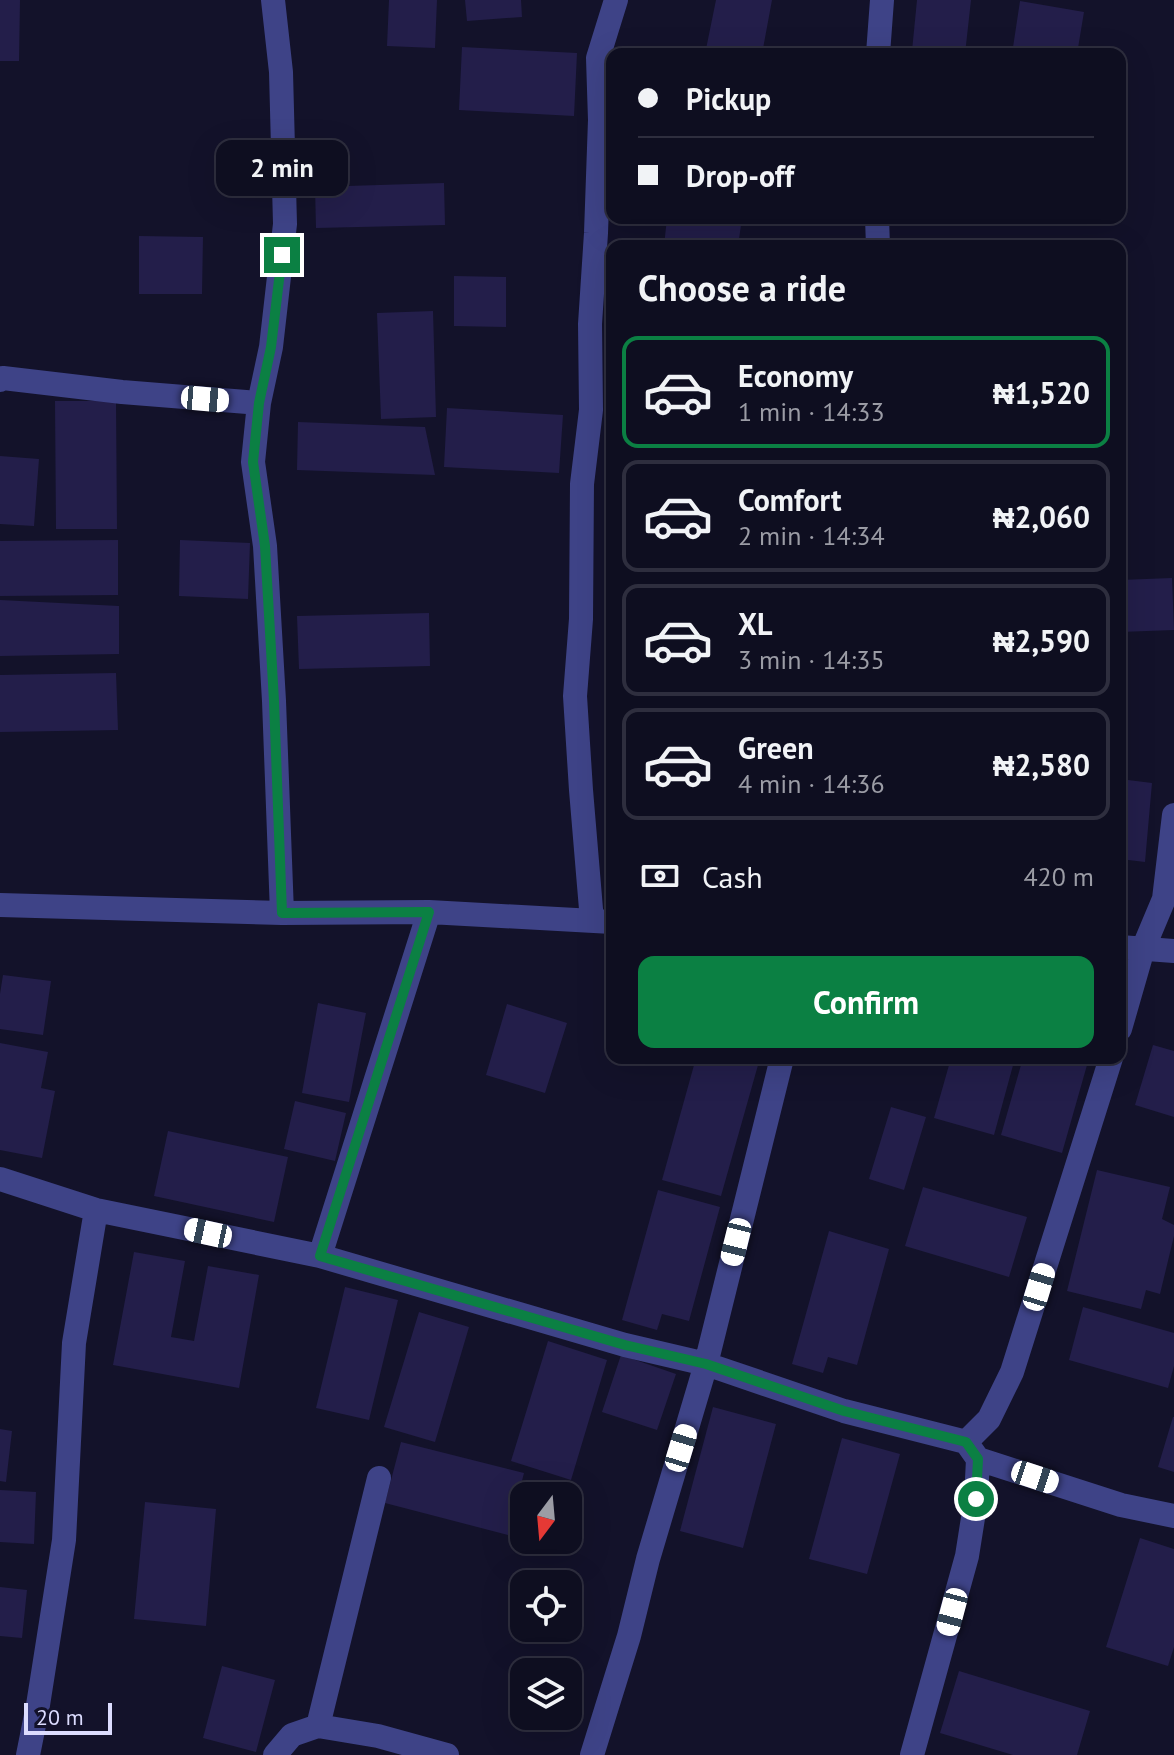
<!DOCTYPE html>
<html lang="en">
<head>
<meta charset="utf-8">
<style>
  body { margin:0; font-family:"PT Sans",sans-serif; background:#171729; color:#f1f3f6; height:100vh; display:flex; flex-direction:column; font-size:30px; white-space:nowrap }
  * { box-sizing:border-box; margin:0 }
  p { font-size:26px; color:#9b9ca5 }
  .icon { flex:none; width:44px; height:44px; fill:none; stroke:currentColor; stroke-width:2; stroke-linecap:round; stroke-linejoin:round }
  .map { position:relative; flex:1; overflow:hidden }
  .sheet { position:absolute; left:606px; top:240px; width:520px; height:824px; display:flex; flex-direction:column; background:#0e0e20; border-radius:16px; box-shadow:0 8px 32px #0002,0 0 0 2px #2e2e3e }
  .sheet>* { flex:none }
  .banner { position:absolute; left:606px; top:48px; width:520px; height:176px; border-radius:16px; box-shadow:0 8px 32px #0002,0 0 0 2px #2e2e3e; display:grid; align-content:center; height:176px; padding:0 32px; background:#0e0e20 }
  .needle { width:52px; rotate:196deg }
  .buttons { position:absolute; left:510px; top:1482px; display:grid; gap:16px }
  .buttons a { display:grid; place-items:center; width:72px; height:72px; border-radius:16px; background:#0e0e20; box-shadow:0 8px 32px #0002,0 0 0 2px #2e2e3e; font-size:40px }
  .scale { position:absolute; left:24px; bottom:20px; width:88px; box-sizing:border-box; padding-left:8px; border:4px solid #dcdcfe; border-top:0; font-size:22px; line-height:28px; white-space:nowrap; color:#dcdcfe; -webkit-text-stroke:6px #13122a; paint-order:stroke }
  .end { position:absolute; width:36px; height:36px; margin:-18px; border:10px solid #0b8043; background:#fff; box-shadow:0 0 0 4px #fff }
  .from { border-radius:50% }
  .bubble { position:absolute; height:56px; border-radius:16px; background:#0e0e20; box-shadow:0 8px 32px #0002,0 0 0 2px #2e2e3e; font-size:26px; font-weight:700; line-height:56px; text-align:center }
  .car { position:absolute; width:24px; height:48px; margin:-24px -12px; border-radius:10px; box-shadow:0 0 6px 2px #0007; background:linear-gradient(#fff 24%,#345 0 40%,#fff 0 76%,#345 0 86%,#fff 0) }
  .banner b { display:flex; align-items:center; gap:28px; height:76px; font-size:30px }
  .banner b+b { border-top:2px solid #2e2e3e }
  .banner i { width:20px; height:20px; background:#f1f3f6 }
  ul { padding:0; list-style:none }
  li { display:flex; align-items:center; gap:24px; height:112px; margin:0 16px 12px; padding:0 16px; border:4px solid #2e2e3e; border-radius:16px }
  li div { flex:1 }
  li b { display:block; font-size:30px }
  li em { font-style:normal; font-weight:700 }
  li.active { border-color:#0b8043 }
  li>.icon { width:72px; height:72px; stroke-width:1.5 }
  h2 { padding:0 32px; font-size:36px; line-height:96px }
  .pay { display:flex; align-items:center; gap:20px; height:88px; padding:0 32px; font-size:30px }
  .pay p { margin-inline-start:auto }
  .action { display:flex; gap:16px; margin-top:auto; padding:16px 32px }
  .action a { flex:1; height:92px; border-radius:16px; background:#0b8043; color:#fff; font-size:32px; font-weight:700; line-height:92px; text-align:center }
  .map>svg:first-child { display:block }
  .building { fill:#231e4a }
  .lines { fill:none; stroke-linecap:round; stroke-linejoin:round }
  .minor { stroke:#3e4387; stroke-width:24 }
  .route { stroke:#0b8043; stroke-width:10 }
</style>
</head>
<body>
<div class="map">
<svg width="1174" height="1755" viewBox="0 0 1174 1755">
  <rect width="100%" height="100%" fill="#13122a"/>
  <path class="building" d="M0,0H20L19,61H0Z
    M389,0H437L435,48L387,46Z
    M465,0H521L522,17L467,21Z
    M716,0H772L762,54H705Z
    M917,0H971L965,54H934L912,51Z
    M1020,1L1084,12L1077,54H1012Z
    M462,47L577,53L574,116L459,110Z
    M444,183L445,225L316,228L315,187Z
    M667,218H742L738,246H664Z
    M139,236L203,237L202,294H139Z
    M454,276L506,277V327L454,326Z
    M433,311L436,417L381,419L377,313Z
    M55,401H116L117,529H56Z
    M447,408L563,415L559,473L444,467Z
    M298,422L425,427L435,475L297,470Z
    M0,456L39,459L34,526L0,524Z
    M118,540V595L0,596V541Z
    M180,540L250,543L248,599L179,596Z
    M606,548H612V607L604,606Z
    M1172,578L1174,630L1120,632V580Z
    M0,600L119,606V654L0,656Z
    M429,613L430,666L299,669L297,616Z
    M116,673L118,730L0,732V675Z
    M1120,779L1152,783L1145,862L1120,859Z
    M3,975L51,981L43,1035L0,1029V994Z
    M318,1003L366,1013L349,1102L302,1093Z
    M507,1004L567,1023L545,1093L486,1075Z
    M0,1043L48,1052L41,1088L55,1091L42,1158L0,1150Z
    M1153,1045L1174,1051V1117L1135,1105Z
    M696,1058H760L721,1196L662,1180Z
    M951,1058H1015L994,1135L934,1118Z
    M1023,1058H1089L1062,1153L1001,1135Z
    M295,1101L346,1113L335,1161L284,1149Z
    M891,1107L926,1117L904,1190L869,1179Z
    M168,1131L288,1157L274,1222L154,1196Z
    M1097,1170L1170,1187L1162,1219L1174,1225V1236L1160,1294L1146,1290L1141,1309L1067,1291Z
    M923,1187L1027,1217L1009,1277L905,1246Z
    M658,1190L720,1207L689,1321L662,1314L657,1330L622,1320Z
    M829,1231L889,1249L857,1365L828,1357L823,1373L792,1364Z
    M134,1252L185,1261L171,1337L194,1341L208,1266L259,1275L239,1388L113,1365Z
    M345,1287L398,1300L369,1420L316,1408Z
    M1083,1307L1174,1333V1366L1168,1388L1069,1360Z
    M419,1312L469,1327L435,1442L384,1427Z
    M548,1341L607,1360L571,1480L511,1461Z
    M621,1355L676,1374L657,1430L602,1412Z
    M713,1407L776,1424L743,1548L680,1531Z
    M1173,1417H1174V1472L1158,1467Z
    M0,1429L12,1431L6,1482L0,1481Z
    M842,1438L900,1454L867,1574L809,1559Z
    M401,1442L524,1473L508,1535L385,1503Z
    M0,1490L36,1492L34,1544L0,1542Z
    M145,1502L216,1509L206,1626L134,1619Z
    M1140,1538L1174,1549V1647L1168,1666L1106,1647Z
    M0,1587L27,1590L22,1638L0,1636Z
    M222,1666L275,1680L256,1752L203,1738Z
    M959,1671L1090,1711L1077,1755H1013L940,1733Z"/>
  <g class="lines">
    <path class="minor" d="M273,0L281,72L285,224L271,347L259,403L253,462L265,546L274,701L282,913
      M878,54L882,0
      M877,218L878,246
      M0,380L3,378L122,392L259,403
      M0,905L282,913L429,912L612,922
      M592,921L581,790L575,696L581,619L582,484L591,410L590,324L596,233L600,120L598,58L616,0
      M1120,947L1174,951
      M1120,1029L1143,949L1164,899L1174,815
      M0,1179L96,1210L320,1256L625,1345L706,1364L844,1411L966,1442L978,1459L1121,1505L1174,1516
      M320,1256L429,912
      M966,1442L989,1419L1012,1372L1111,1058
      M318,1726L379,1478
      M28,1755L38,1705L64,1540L74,1343L96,1210
      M275,1755L292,1735L318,1726L378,1736L447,1755
      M592,1755L629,1636L648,1559L706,1364L782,1058
      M912,1755L967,1556L976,1499L978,1459"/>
  </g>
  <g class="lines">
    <path class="route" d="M282,255L271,347L259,403L253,462L265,546L274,701L282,913L429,912L320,1256L625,1345L706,1364L844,1411L966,1442L978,1459L976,1499"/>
  </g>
</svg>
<div class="buttons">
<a><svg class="needle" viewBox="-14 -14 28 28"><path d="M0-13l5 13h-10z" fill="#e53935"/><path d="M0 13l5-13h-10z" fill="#9b9ca5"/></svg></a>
<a><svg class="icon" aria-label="locate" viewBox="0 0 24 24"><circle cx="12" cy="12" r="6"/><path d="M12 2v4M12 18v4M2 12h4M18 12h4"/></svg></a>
<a><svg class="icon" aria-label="layers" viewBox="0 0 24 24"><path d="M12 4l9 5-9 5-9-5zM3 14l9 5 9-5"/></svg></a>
</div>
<div class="scale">20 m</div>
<i class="end from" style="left:976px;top:1499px"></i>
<i class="end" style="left:282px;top:255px"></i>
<div class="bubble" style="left:216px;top:140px;width:132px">2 min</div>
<i class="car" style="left:205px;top:399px;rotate:95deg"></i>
<i class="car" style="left:208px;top:1233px;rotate:282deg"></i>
<i class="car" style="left:736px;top:1242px;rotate:194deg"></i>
<i class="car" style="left:1039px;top:1287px;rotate:17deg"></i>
<i class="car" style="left:681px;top:1448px;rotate:17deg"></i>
<i class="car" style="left:1035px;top:1477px;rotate:108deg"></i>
<i class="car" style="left:952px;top:1612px;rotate:195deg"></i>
<div class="banner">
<b><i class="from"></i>Pickup</b>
<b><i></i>Drop-off</b>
</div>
<section class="sheet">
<h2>Choose a ride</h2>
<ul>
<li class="active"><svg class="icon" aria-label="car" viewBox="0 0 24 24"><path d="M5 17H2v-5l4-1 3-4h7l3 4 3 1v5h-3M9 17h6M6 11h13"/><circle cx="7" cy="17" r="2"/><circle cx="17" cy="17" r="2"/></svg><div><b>Economy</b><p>1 min · 14:33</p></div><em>₦1,520</em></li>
<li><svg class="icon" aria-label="car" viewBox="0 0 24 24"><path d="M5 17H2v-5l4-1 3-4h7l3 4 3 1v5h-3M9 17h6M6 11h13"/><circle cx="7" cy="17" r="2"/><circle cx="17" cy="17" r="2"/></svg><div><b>Comfort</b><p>2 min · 14:34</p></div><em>₦2,060</em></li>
<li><svg class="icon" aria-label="car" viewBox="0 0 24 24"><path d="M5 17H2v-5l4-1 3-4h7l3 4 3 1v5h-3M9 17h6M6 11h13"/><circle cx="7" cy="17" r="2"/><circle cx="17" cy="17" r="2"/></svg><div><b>XL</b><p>3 min · 14:35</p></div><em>₦2,590</em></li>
<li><svg class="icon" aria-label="car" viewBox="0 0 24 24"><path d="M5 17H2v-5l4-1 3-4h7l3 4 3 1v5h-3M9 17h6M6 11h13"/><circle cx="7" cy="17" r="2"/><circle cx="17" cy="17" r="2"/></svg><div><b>Green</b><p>4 min · 14:36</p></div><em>₦2,580</em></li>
</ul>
<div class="pay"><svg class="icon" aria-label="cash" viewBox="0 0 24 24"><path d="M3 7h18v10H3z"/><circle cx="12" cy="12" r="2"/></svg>Cash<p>420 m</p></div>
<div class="action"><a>Confirm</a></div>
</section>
</div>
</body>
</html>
